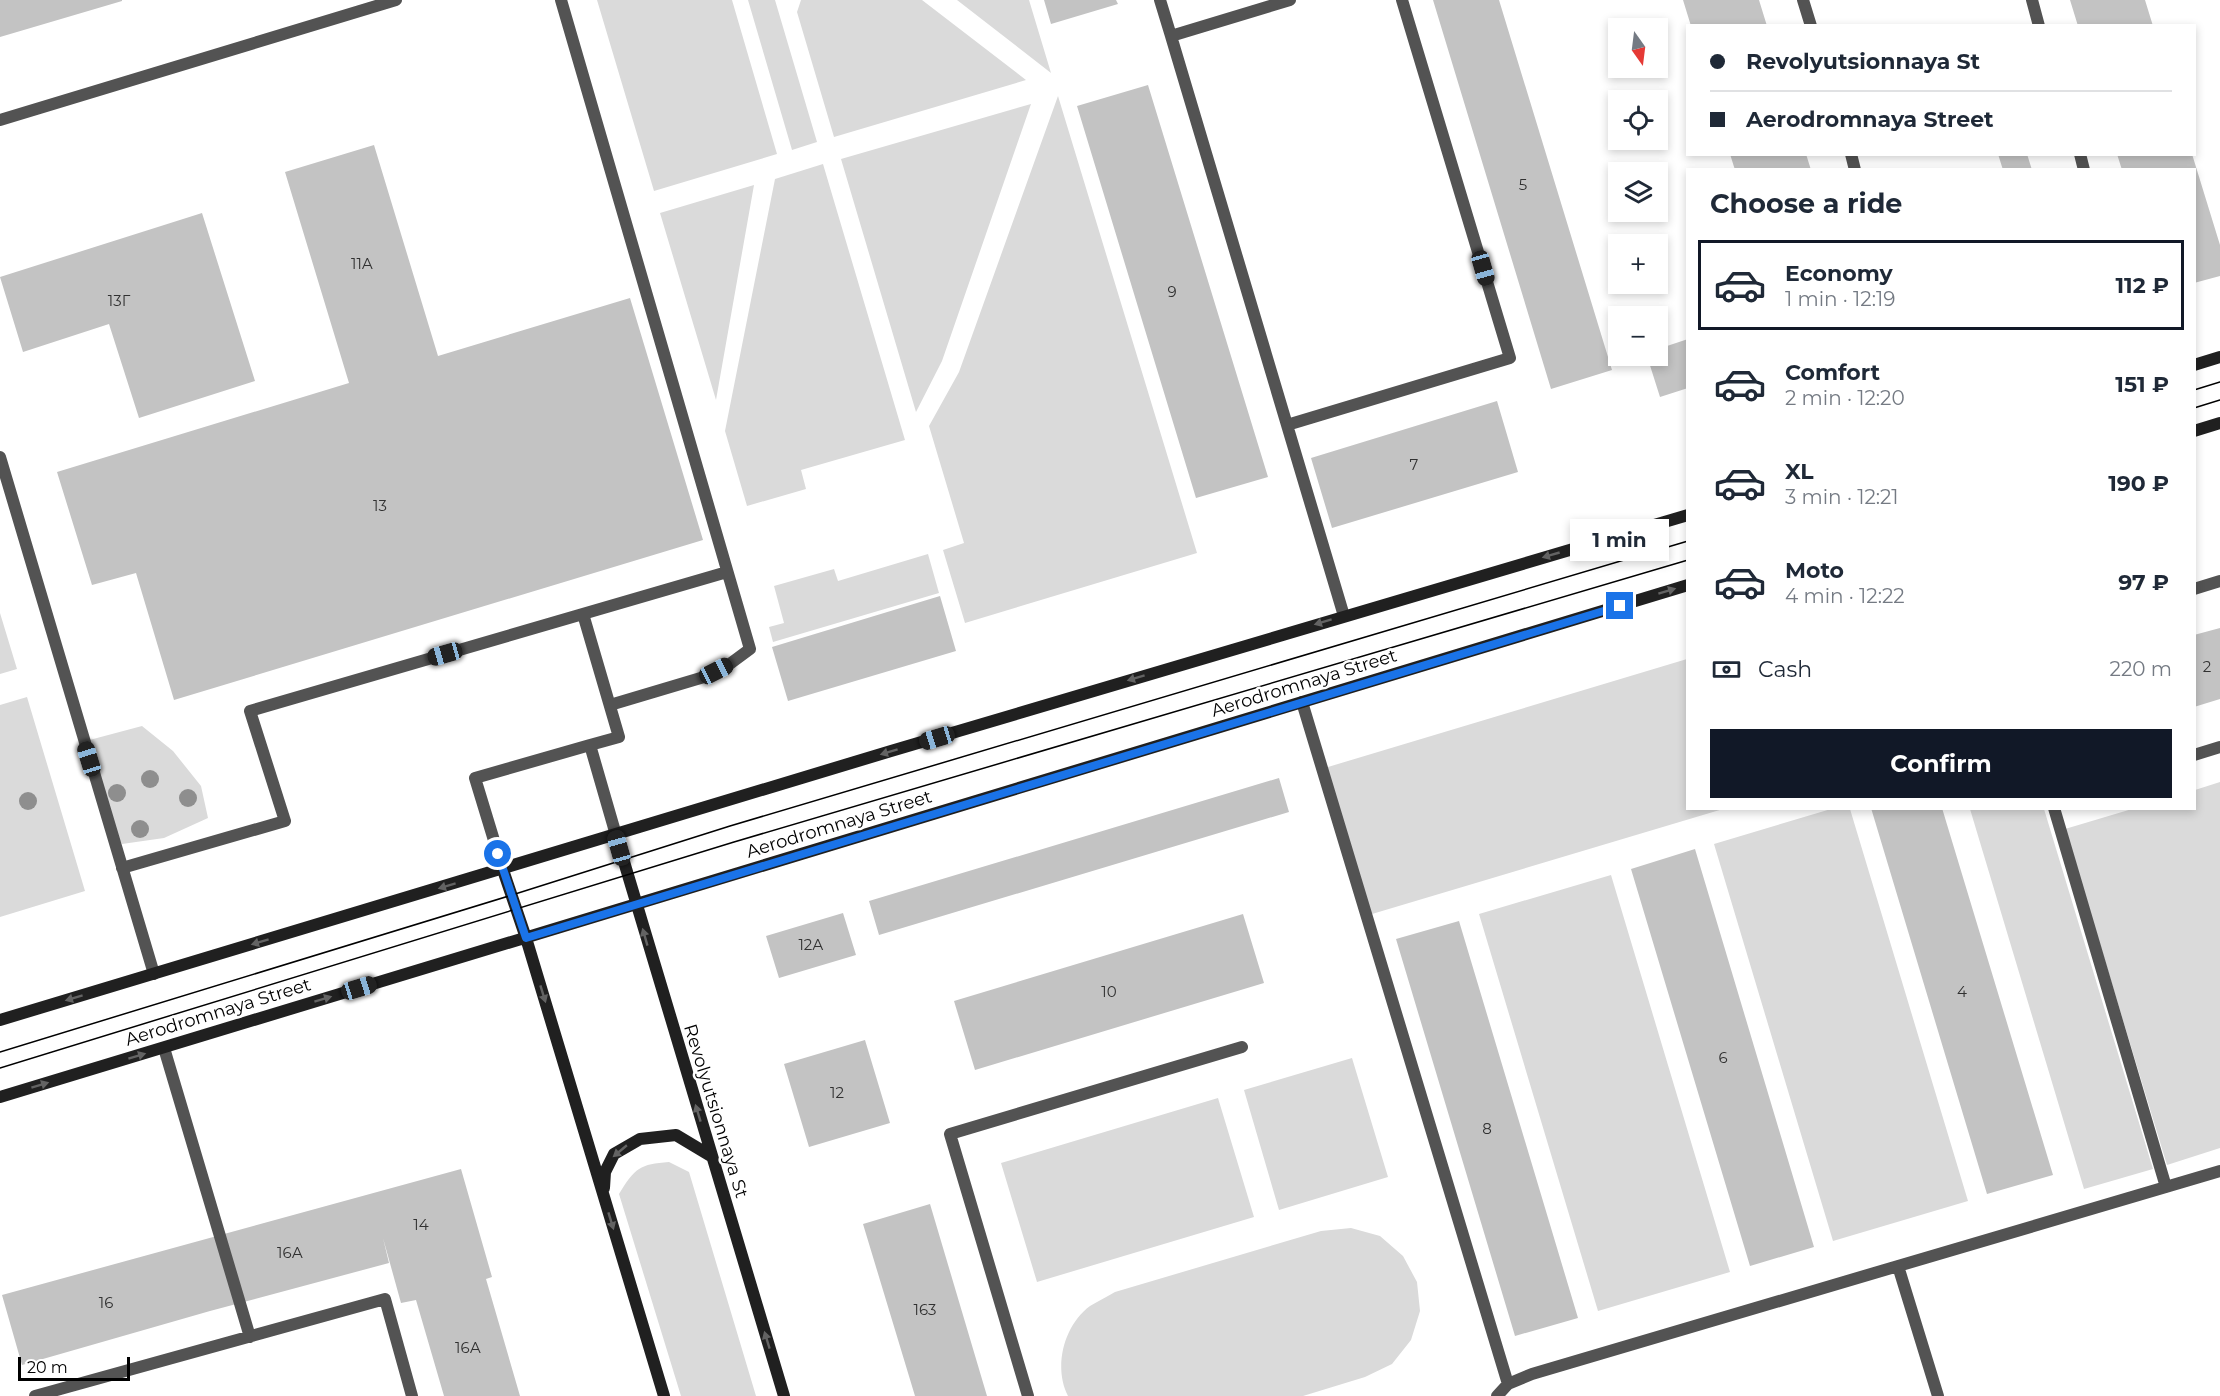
<!DOCTYPE html>
<html lang="en">
<head>
<meta charset="utf-8">
<style>
  body { margin:0; font-family:Montserrat,sans-serif; background:#f2f2f3; color:#1f2937; height:100vh; display:flex; flex-direction:column; font-size:22px; white-space:nowrap }
  * { box-sizing:border-box; margin:0 }
  p { font-size:20px; color:#747a83 }
  .icon { flex:none; width:33px; height:33px; fill:none; stroke:currentColor; stroke-width:2; stroke-linecap:round; stroke-linejoin:round }
  .map { position:relative; flex:1; overflow:hidden }
  .details { position:absolute; left:1686px; top:168px; width:510px; height:642px; display:flex; flex-direction:column; background:#fff; border-radius:0px; box-shadow:0 3px 9px #0003 }
  .details>* { flex:none }
  .banner { position:absolute; left:1686px; top:24px; width:510px; height:132px; border-radius:0px; box-shadow:0 3px 9px #0003; display:grid; align-content:center; height:132px; padding:0 24px; background:#fff }
  .needle { width:39px; rotate:166deg }
  .buttons { position:absolute; left:1608px; top:18px; display:grid; gap:12px }
  .buttons a { display:grid; place-items:center; width:60px; height:60px; border-radius:0px; background:#fff; box-shadow:0 3px 9px #0003; font-size:30px }
  .scale { position:absolute; left:18px; bottom:15px; width:112px; box-sizing:border-box; padding-left:6px; border:3px solid #000; border-top:0; font-size:16px; line-height:21px; white-space:nowrap; color:#000; -webkit-text-stroke:4px #fff; paint-order:stroke }
  .end { position:absolute; width:27px; height:27px; margin:-14px; border:8px solid #1a73e8; background:#fff; box-shadow:0 0 0 3px #fff }
  .from { border-radius:50% }
  .bubble { position:absolute; height:42px; border-radius:0px; background:#fff; box-shadow:0 3px 9px #0003; font-size:20px; font-weight:700; line-height:42px; text-align:center }
  .car { position:absolute; width:18px; height:36px; margin:-18px -9px; border-radius:8px; box-shadow:0 0 4px 2px #0007; background:linear-gradient(#222 24%,#8ab4d8 0 40%,#222 0 76%,#8ab4d8 0 86%,#222 0) }
  .banner b { display:flex; align-items:center; gap:21px; height:57px; font-size:22px }
  .banner b+b { border-top:2px solid #e0e1e3 }
  .banner i { width:15px; height:15px; background:#1f2937 }
  ul { padding:0; list-style:none }
  li { display:flex; align-items:center; gap:18px; height:90px; margin:0 12px 9px; padding:0 12px; border:3px solid transparent; border-radius:0px }
  li div { flex:1 }
  li b { display:block; font-size:22px }
  li em { font-style:normal; font-weight:700 }
  li.selected { border-color:#111827 }
  li>.icon { width:54px; height:54px; stroke-width:1.5 }
  h2 { padding:0 24px; font-size:27px; line-height:72px }
  .pay { display:flex; align-items:center; gap:15px; height:66px; padding:0 24px; font-size:22px }
  .pay p { margin-inline-start:auto }
  .cta { display:flex; gap:12px; margin-top:auto; padding:12px 24px }
  .cta a { flex:1; height:69px; border-radius:0px; background:#111827; color:#fff; font-size:24px; font-weight:700; line-height:69px; text-align:center }
  .map>svg:first-child { display:block }
  .green { fill:#dadada }
  .building { fill:#c3c3c3 }
  .lines { fill:none; stroke-linecap:round; stroke-linejoin:round }
  .lane { stroke:#535353; stroke-width:12 }
  .secondary { stroke:#202020; stroke-width:12 }
  .tram { stroke:#000; stroke-width:1.5 }
  .tree { fill:#8e8e8e }
  .oneway { fill:#636363 }
  .route { stroke:#1a73e8; stroke-width:8 }
  .labels { text-anchor:middle; stroke-width:5; stroke-linejoin:round; paint-order:stroke }
  .number-label { font-size:15px; fill:#313131 }
  .street-label { font-size:18px; fill:#000; stroke:#fff }
</style>
</head>
<body>
<div class="map">
<svg width="2220" height="1396" viewBox="0 0 2220 1396">
  <rect width="100%" height="100%" fill="#fff"/>
  <path class="green" d="M597,0H732L777,154L654,191Z
    M748,0H775L817,142L792,150Z
    M801,0H922L1026,80L834,137L797,12Z
    M957,0H1029L1051,73Z
    M1058,96L1197,553L965,623L943,550L964,543L929,426L959,372Z
    M1031,104L942,361L916,412L841,159Z
    M823,164L905,440L801,470L806,489L747,506L725,431L775,179Z
    M754,185L716,400L660,213Z
    M928,554L939,593L773,642L769,627L784,623L774,586L834,569L838,581Z
    M0,613L17,669L0,674Z
    M1687,659L1688,808L1723,809L1362,917L1318,770Z
    M27,697L85,891L0,917V705Z
    M142,726L173,751L201,786L208,818L164,838L122,844L114,831L82,742Z
    M2220,782V1148L2167,1165L2065,829L2132,809L2194,808L2195,790Z
    M1831,809H1850L1968,1201L1833,1241L1714,844Z
    M1970,809H2044L2153,1169L2084,1189Z
    M1611,875L1730,1272L1598,1311L1479,914Z
    M1352,1058L1388,1177L1279,1210L1244,1090Z
    M1218,1098L1254,1217L1037,1282L1001,1163Z
    M669,1162L689,1172L756,1396H681L619,1194C635,1168 640,1164 669,1162Z
    M1351,1228L1380,1236L1403,1256L1417,1282L1420,1311L1411,1340L1392,1364L1365,1377L1303,1396H1068C1053,1367 1064,1325 1090,1306C1098,1301 1107,1297 1115,1292L1321,1231Z"/>
  <path class="building" d="M0,0H122V1L0,37Z
    M1044,0H1116L1118,4L1051,24Z
    M1433,0H1499L1612,370L1551,389Z
    M1683,0H1759L1767,26H1691Z
    M2070,0H2145L2153,26H2078Z
    M1148,85L1268,477L1196,498L1077,106Z
    M374,145L438,356L630,298L703,540L174,700L136,573L92,585L57,472L349,383L285,172Z
    M1730,154H1806L1811,170H1735Z
    M1998,154H2027L2032,170H2003Z
    M2117,154H2192L2220,245V276L2194,283V170H2122Z
    M202,213L255,381L139,418L109,324L23,352L0,277Z
    M1688,339V388L1660,397L1647,356H1658V349Z
    M1497,401L1518,472L1332,528L1311,458Z
    M940,596L956,651L788,701L772,647Z
    M2220,628V699L2194,707V635Z
    M1279,778L1289,812L879,935L869,901Z
    M1871,808H1942L2053,1175L1987,1194Z
    M1695,849L1814,1247L1750,1266L1631,869Z
    M843,913L856,955L779,978L766,936Z
    M1243,914L1264,983L975,1070L954,1001Z
    M1459,921L1578,1318L1515,1336L1396,939Z
    M865,1040L890,1123L809,1147L784,1064Z
    M461,1169L492,1277L486,1279L520,1396H444L416,1300L401,1303L383,1238L389,1263L210,1311L22,1365L2,1295Z
    M930,1204L987,1396H915L863,1224Z"/>
  <g class="lines">
    <path class="lane" d="M561,0L750,649L727,666L704,677L610,705
      M1160,0L1171,36
      M1290,0L1171,36L1344,616
      M1803,0L1811,26
      M2032,0L2039,26
      M0,120L396,0
      M1851,154L1855,170
      M2080,154L2084,170
      M1287,425L1510,358L1402,0
      M0,457L154,974
      M2194,589L2220,581
      M583,614L619,737L590,745
      M1302,702L1508,1384L1497,1396
      M2194,755L2220,747
      M2054,808L2166,1187
      M122,868L285,821L250,711L727,572
      M503,870L475,778L590,745L616,835
      M164,1048L250,1337
      M1898,1266L1938,1396
      M1508,1384L1532,1374L2220,1171
      M35,1396L385,1299L412,1396
      M1028,1396L950,1134L1242,1047"/>
    <path class="secondary" d="M2194,365L2220,357
      M2194,431L2220,423
      M616,835L784,1396
      M503,870L526,938L664,1396
      M0,1020L891,751L1688,515
      M0,1097L1688,585
      M604,1188L605,1172L614,1154L640,1139L676,1135L711,1156"/>
    <path class="tram" d="M2194,390L2220,382
      M2194,408L2220,400
      M0,1052L512,895L730,826L1688,541
      M0,1068L734,842L1688,560"/>
  </g>
  <g class="tree">
    <circle cx="150" cy="779" r="9"/>
    <circle cx="117" cy="793" r="9"/>
    <circle cx="188" cy="798" r="9"/>
    <circle cx="28" cy="801" r="9"/>
    <circle cx="140" cy="829" r="9"/>
  </g>
  <defs><path id="oneway-solid" d="M-6-.8H1V-3.2L6.5 0L1 3.2V.8H-6Z" transform="scale(1.5)"/></defs>
  <g class="oneway">
    <use href="#oneway-solid" transform="translate(1551 555) rotate(164)"/>
    <use href="#oneway-solid" transform="translate(1667 591) rotate(-17)"/>
    <use href="#oneway-solid" transform="translate(1323 622) rotate(163)"/>
    <use href="#oneway-solid" transform="translate(1136 678) rotate(163)"/>
    <use href="#oneway-solid" transform="translate(889 752) rotate(163)"/>
    <use href="#oneway-solid" transform="translate(447 886) rotate(163)"/>
    <use href="#oneway-solid" transform="translate(645 937) rotate(-106)"/>
    <use href="#oneway-solid" transform="translate(260 942) rotate(163)"/>
    <use href="#oneway-solid" transform="translate(543 994) rotate(73)"/>
    <use href="#oneway-solid" transform="translate(74 998) rotate(163)"/>
    <use href="#oneway-solid" transform="translate(323 999) rotate(-17)"/>
    <use href="#oneway-solid" transform="translate(137 1056) rotate(-17)"/>
    <use href="#oneway-solid" transform="translate(40 1085) rotate(-17)"/>
    <use href="#oneway-solid" transform="translate(698 1113) rotate(-107)"/>
    <use href="#oneway-solid" transform="translate(620 1151) rotate(140)"/>
    <use href="#oneway-solid" transform="translate(611 1221) rotate(73)"/>
    <use href="#oneway-solid" transform="translate(767 1340) rotate(-107)"/>
  </g>
  <g class="lines">
    <path class="route" d="M498,854L526,938L1620,606"/>
  </g>
  <g class="labels">
    <g class="number-label">
      <text x="1523" y="190">5</text>
      <text x="362" y="269">11А</text>
      <text x="1172" y="297">9</text>
      <text x="119" y="306">13Г</text>
      <text x="1414" y="470">7</text>
      <text x="380" y="511">13</text>
      <text x="2207" y="672">2</text>
      <text x="811" y="950">12А</text>
      <text x="1109" y="997">10</text>
      <text x="1962" y="997">4</text>
      <text x="1723" y="1063">6</text>
      <text x="837" y="1098">12</text>
      <text x="1487" y="1134">8</text>
      <text x="421" y="1230">14</text>
      <text x="290" y="1258">16А</text>
      <text x="106" y="1308">16</text>
      <text x="925" y="1315">163</text>
      <text x="468" y="1353">16А</text>
    </g>
    <g class="street-label">
      <text transform="translate(1304 683) rotate(-17)" y="6">Aerodromnaya Street</text>
      <text transform="translate(839 824) rotate(-17)" y="6">Aerodromnaya Street</text>
      <text transform="translate(218 1012) rotate(-17)" y="6">Aerodromnaya Street</text>
      <text transform="translate(716 1111) rotate(73)" y="6">Revolyutsionnaya St</text>
    </g>
  </g>
</svg>
<div class="buttons">
<a><svg class="needle" viewBox="-14 -14 28 28"><path d="M0-13l5 13h-10z" fill="#e53935"/><path d="M0 13l5-13h-10z" fill="#747a83"/></svg></a>
<a><svg class="icon" aria-label="locate" viewBox="0 0 24 24"><circle cx="12" cy="12" r="6"/><path d="M12 2v4M12 18v4M2 12h4M18 12h4"/></svg></a>
<a><svg class="icon" aria-label="layers" viewBox="0 0 24 24"><path d="M12 4l9 5-9 5-9-5zM3 14l9 5 9-5"/></svg></a>
<a>+</a>
<a>−</a>
</div>
<div class="scale">20 m</div>
<i class="end from" style="left:498px;top:854px"></i>
<i class="end" style="left:1620px;top:606px"></i>
<div class="bubble" style="left:1570px;top:519px;width:99px">1 min</div>
<i class="car" style="left:1483px;top:268px;rotate:164deg"></i>
<i class="car" style="left:445px;top:654px;rotate:254deg"></i>
<i class="car" style="left:716px;top:671px;rotate:63deg"></i>
<i class="car" style="left:937px;top:738px;rotate:253deg"></i>
<i class="car" style="left:89px;top:759px;rotate:343deg"></i>
<i class="car" style="left:619px;top:848px;rotate:344deg"></i>
<i class="car" style="left:359px;top:988px;rotate:73deg"></i>
<div class="banner">
<b><i class="from"></i>Revolyutsionnaya St</b>
<b><i></i>Aerodromnaya Street</b>
</div>
<section class="details">
<h2>Choose a ride</h2>
<ul>
<li class="selected"><svg class="icon" aria-label="car" viewBox="0 0 24 24"><path d="M5 17H2v-5l4-1 3-4h7l3 4 3 1v5h-3M9 17h6M6 11h13"/><circle cx="7" cy="17" r="2"/><circle cx="17" cy="17" r="2"/></svg><div><b>Economy</b><p>1 min · 12:19</p></div><em>112 ₽</em></li>
<li><svg class="icon" aria-label="car" viewBox="0 0 24 24"><path d="M5 17H2v-5l4-1 3-4h7l3 4 3 1v5h-3M9 17h6M6 11h13"/><circle cx="7" cy="17" r="2"/><circle cx="17" cy="17" r="2"/></svg><div><b>Comfort</b><p>2 min · 12:20</p></div><em>151 ₽</em></li>
<li><svg class="icon" aria-label="car" viewBox="0 0 24 24"><path d="M5 17H2v-5l4-1 3-4h7l3 4 3 1v5h-3M9 17h6M6 11h13"/><circle cx="7" cy="17" r="2"/><circle cx="17" cy="17" r="2"/></svg><div><b>XL</b><p>3 min · 12:21</p></div><em>190 ₽</em></li>
<li><svg class="icon" aria-label="car" viewBox="0 0 24 24"><path d="M5 17H2v-5l4-1 3-4h7l3 4 3 1v5h-3M9 17h6M6 11h13"/><circle cx="7" cy="17" r="2"/><circle cx="17" cy="17" r="2"/></svg><div><b>Moto</b><p>4 min · 12:22</p></div><em>97 ₽</em></li>
</ul>
<div class="pay"><svg class="icon" aria-label="cash" viewBox="0 0 24 24"><path d="M3 7h18v10H3z"/><circle cx="12" cy="12" r="2"/></svg>Cash<p>220 m</p></div>
<div class="cta"><a>Confirm</a></div>
</section>
</div>
</body>
</html>
